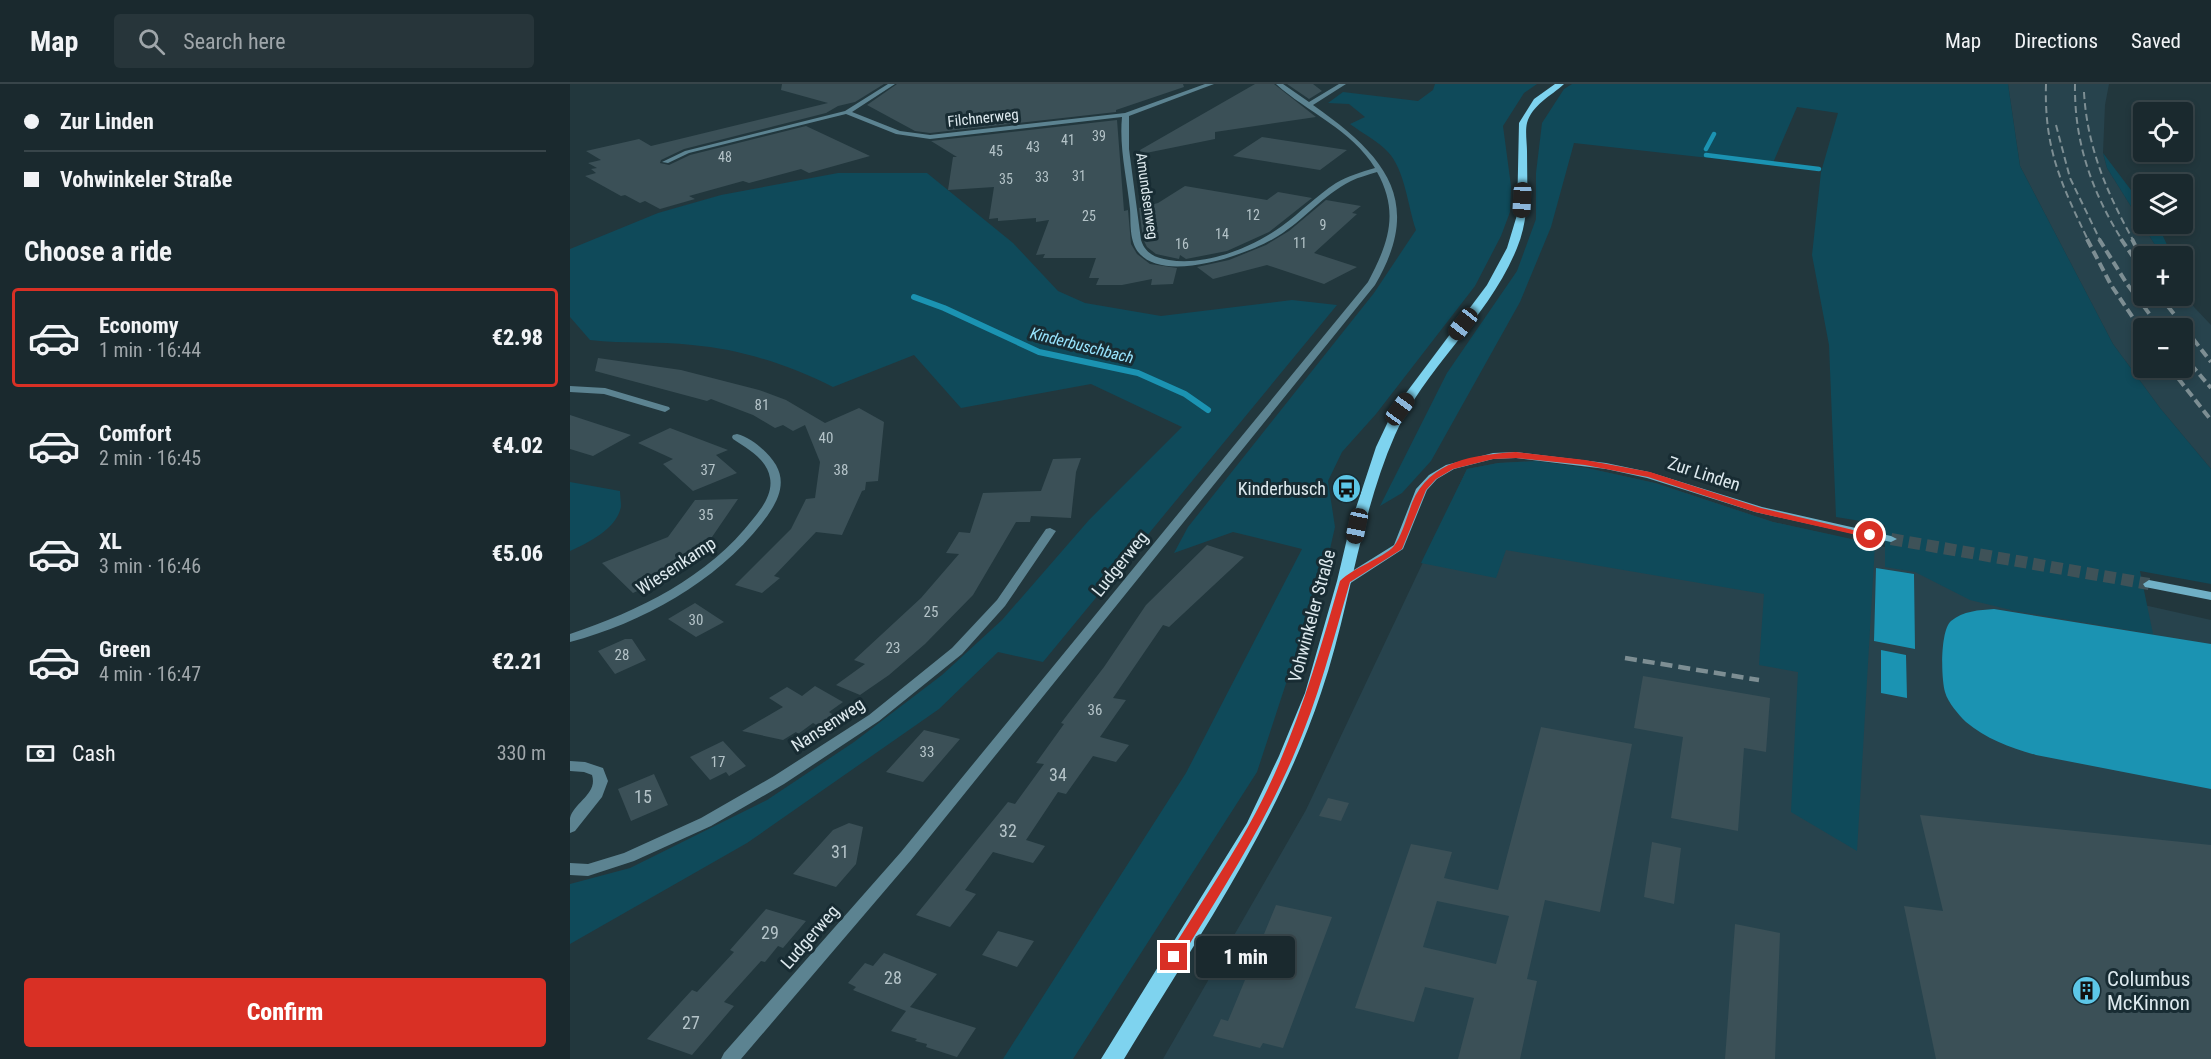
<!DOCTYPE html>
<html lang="en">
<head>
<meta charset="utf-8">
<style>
  body { margin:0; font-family:"Roboto Condensed",sans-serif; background:#27353a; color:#f1f3f6; height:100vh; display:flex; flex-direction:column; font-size:22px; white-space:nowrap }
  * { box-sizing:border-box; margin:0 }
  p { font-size:20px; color:#9fa6aa }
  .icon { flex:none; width:33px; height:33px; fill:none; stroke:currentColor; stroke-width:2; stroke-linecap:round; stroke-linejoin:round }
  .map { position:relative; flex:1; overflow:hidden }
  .sheet { display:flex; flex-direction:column; background:#1a292e; width:570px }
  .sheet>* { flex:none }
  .hud { display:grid; align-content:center; height:132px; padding:0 24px; background:#1a292e }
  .controls { position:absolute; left:1563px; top:18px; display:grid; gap:12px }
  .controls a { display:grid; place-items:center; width:60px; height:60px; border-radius:6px; background:#1a292e; box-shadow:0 3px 9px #0003,0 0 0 2px #38454a; font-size:30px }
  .end { position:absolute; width:27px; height:27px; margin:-14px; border:8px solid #d93025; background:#fff; box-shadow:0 0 0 3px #fff }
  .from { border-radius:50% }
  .bubble { position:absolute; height:42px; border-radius:6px; background:#1a292e; box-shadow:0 3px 9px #0003,0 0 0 2px #38454a; font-size:20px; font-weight:800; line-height:42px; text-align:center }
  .car { position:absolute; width:18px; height:36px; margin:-18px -9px; border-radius:8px; box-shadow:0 0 4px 2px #0007; background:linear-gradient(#222 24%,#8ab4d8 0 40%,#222 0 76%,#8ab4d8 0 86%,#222 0) }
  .hud b { display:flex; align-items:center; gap:21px; height:57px; font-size:22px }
  .hud b+b { border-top:2px solid #38454a }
  .hud i { width:15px; height:15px; background:#f1f3f6 }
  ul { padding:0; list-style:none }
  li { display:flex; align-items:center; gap:18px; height:99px; margin:0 12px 9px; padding:0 12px; border:3px solid transparent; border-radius:6px }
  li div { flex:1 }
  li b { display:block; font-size:22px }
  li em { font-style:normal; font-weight:800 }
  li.on { border-color:#d93025 }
  li>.icon { width:54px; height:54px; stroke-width:1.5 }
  h2 { padding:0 24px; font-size:27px; line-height:72px }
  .pay { display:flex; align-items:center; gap:15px; height:66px; padding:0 24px; font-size:22px }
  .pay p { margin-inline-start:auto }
  .button { display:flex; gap:12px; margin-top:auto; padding:12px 24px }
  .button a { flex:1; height:69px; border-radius:6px; background:#d93025; color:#fff; font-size:24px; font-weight:800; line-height:69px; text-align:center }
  header { display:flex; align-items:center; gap:36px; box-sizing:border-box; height:84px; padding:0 30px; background:#1a292e; border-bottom:2px solid #38454a }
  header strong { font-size:28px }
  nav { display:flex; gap:33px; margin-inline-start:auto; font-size:21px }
  .search { width:420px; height:54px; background:#27353a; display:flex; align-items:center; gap:15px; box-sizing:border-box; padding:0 21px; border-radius:6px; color:#9fa6aa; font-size:22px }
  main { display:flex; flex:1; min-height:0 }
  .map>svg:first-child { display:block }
  .built { fill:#27434d; fill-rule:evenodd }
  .green { fill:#0f4a5a }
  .water { fill:#1b93b2 }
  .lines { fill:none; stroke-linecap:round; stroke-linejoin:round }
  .stream-far1 { stroke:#1b93b2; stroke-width:4.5 }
  .stream { stroke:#1b93b2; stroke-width:6 }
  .building { fill:#3b5057; fill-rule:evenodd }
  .secondary-tunnel { stroke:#3e5258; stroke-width:12; stroke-dasharray:12 6; stroke-linecap:butt }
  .street { fill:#5c8391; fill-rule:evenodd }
  .secondary { fill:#70b0c6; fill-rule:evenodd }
  .primary { fill:#7ed3ef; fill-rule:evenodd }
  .rail-far2 { stroke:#7d8e93; stroke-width:2; stroke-dasharray:7 4; stroke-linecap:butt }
  .rail-far1 { stroke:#7d8e93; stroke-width:4; stroke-dasharray:9 4.5; stroke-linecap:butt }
  .rail { stroke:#7d8e93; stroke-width:4.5; stroke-dasharray:12 6; stroke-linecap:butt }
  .route { fill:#d93025 }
  .labels { text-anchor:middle; stroke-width:6; stroke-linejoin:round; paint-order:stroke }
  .far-number-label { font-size:14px; fill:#b4c3c8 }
  .far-street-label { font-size:15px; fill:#dde9ee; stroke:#182c33 }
  .number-label { font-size:15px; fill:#b4c3c8 }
  .far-water-label { font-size:16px; font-style:italic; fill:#99e5ff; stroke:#182c33 }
  .street-label { font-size:18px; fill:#dde9ee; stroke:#182c33 }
  .poi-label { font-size:18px; fill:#dde9ee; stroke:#182c33; text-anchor:end }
  .near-number-label { font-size:18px; fill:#b4c3c8 }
  .near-poi-label { font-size:21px; fill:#dde9ee; stroke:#182c33; text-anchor:start }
</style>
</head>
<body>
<header>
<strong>Map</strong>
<div class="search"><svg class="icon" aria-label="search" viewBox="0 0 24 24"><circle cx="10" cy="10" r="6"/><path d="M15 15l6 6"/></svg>Search here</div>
<nav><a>Map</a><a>Directions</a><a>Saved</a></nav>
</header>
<main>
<section class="sheet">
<div class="hud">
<b><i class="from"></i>Zur Linden</b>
<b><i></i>Vohwinkeler Straße</b>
</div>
<h2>Choose a ride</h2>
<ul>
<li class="on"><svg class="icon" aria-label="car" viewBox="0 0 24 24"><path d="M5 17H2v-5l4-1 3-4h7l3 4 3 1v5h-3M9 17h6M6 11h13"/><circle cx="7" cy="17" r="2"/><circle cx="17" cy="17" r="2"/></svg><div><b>Economy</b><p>1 min · 16:44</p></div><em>€2.98</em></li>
<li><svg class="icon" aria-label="car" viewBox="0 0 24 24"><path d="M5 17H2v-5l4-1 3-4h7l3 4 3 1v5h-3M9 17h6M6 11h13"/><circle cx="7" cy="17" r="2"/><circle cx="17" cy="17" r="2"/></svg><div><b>Comfort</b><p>2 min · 16:45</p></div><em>€4.02</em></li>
<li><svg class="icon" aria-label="car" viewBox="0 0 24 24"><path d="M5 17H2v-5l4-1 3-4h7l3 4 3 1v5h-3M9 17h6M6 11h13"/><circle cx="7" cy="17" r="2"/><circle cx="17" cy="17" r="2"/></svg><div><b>XL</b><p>3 min · 16:46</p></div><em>€5.06</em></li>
<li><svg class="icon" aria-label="car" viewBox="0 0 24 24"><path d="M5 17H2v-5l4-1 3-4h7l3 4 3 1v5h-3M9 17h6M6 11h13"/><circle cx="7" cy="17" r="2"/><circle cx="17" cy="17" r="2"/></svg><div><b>Green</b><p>4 min · 16:47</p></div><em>€2.21</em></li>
</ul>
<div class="pay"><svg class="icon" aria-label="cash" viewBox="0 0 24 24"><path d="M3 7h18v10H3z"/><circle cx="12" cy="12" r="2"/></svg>Cash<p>330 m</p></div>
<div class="button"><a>Confirm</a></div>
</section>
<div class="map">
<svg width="1641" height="975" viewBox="0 0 1641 975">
  <rect width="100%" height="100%" fill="#22373d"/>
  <path class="built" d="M1438,0H1539L1535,21L1533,69L1537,84L1592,172H1574V212H1612L1613,205L1624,223L1641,241V385L1590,324L1543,260L1450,82ZM1574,244H1612V284H1574Z
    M966,377L1017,384L1085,399L1203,438L1641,536V975H593L736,726L897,385L928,379Z"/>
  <path class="green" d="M865,0H967L954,9L933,42L941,102L940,128L931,152L905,202L806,330L772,368L758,397L765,443L760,465L687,688L503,975H433L616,689L732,465L663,448L604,469L618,443L804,209L846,146C838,123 835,86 818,68C808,57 792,49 780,40L795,33L779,20L758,19L773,8L848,17L863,6Z
    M1002,0H1438L1450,82L1543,260L1590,324L1641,385V500L1570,487L1583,550L1445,527L1400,516L1345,488L1315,483V441L1266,433L1259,261L1242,171L1251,88L1268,29L1227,23L1202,81L1004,59L981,143L950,218L861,377L832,409L810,422L877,289L947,187L966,135V89L972,39L994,5Z
    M1533,69L1573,122L1574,140L1588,141L1602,172H1592L1537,84Z
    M268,89H357L443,159L488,207L515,219L591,232L722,216L767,221L473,578L428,568L369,625L177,759L0,860V800L60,784L197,716L284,658L372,591L432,536L519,436L612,343L521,300L391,324L344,271L263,303C220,281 170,265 122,261C88,257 54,260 20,256L0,233V165L88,129L151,111Z
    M966,377L1017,384L1085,399L1203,438L1305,460L1287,767L1221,728L1228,588L1189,581L1194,510L936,466L926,494L851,479L897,385L928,379Z
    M0,398L50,407C50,412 51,418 51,422C48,444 18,459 0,467Z"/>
  <path class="water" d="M1306,484L1344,490L1345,565L1304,557Z
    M1424,525L1641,560V705L1466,671C1441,664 1416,655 1396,638C1389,631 1378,619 1375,608C1371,594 1370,547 1381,537C1393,527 1409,526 1424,525Z
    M1311,566L1336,571L1337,614L1311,609Z"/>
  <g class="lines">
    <path class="stream-far1" d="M1136,65L1144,50
      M1136,71L1249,85"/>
    <path class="stream" d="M344,213L374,224L469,268L568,289L615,310L638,326"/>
  </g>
  <path class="building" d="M212,0H314L285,18L268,22L256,29L114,65L91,76L90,79L99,81L120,71L236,42L300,72L239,89L231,85L179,99L173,97L119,112L125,115L90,125L75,117L70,119L55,111L51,112L15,92L26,89L21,85L27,84L18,79L31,76L16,67L69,55L81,62L258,19L211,6Z
    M327,0H613L614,3L546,26V28L360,49L345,47L297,21Z
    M685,0H704L746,33L645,48V55L571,70L570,66Z
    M717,0H743L752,7L739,15Z
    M547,36L554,127L558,126L561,160L567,170L580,180L607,184L603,200L581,201L582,195L552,201H526L529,194H519L526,174H473L475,170L466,171L479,136L466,138V134L428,137V134L419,135L424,103L378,106L383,73H387L361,57Z
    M692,53L777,66L750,86L663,72Z
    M615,102L697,116L708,108L742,114L699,148L657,167L616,175L610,171L609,175L586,170L577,163L573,155L569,124L588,119Z
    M756,116L791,122L782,129L787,130L744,169L787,183L754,200L697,181L643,195L627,183L659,176L696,161L719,147Z
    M28,274L111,286L189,306L216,316L255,339L289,324L314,338L308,397L296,398L295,406L292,407L272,451L246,448L204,492L210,494L192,509L165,501L221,445L236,415L245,414L250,378L235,341L223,347L213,341L205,344L183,331L141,315L137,317L25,287Z
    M0,331L61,351L23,372L0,365Z
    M100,344L158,366L146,371L167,389L123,407L93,380L103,375L68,359Z
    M511,374L506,388L501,434L461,432L460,438H446L403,511L355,560L319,591L290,611L266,601L295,580L284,576L351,514L389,470L376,469L389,448L400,449L413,409L471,407L483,375Z
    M168,415L142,453L109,481L76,503L63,509L32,479L98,453L125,416Z
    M637,461L674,473L599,543L593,541L543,614L556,616L530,653L559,661L546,678L523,672L496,710L488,708L456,756L475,762L463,779L423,768L395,806L406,810L380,843L346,831L438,718L445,720L474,680L466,679L494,640L491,639L534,583L576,521Z
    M125,519L154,538L126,553L98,535Z
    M55,555H62L76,576L45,590L28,567Z
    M1073,592L1200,614L1196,668L1174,664L1168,747L1101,734L1113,653L1064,644Z
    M245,602L273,618L259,628L265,632L257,647L243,639L228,650L226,648L213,656L172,647L213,623L199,614L217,603L232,612Z
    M971,643L1062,660L1030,828L975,816L957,895L967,897L950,975H888L904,914L855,903L844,938L785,924L841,760L882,768L874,794L928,806ZM867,817L939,832L926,880L853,863Z
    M354,646L390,655L353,698L316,688Z
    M153,657L176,682L159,692L156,688L140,696L120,673Z
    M84,690L98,721L61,737L48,705Z
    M758,714L779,719L771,737L749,732Z
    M1350,731L1641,761V975H1366L1334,822L1373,827Z
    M279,739L293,743L286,780L266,803L223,790L263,746Z
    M1082,758L1111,764L1104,820L1074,813Z
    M706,821L762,833L713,964L693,959L690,964L643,952L651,935L658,937Z
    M196,825L236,837L213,864L208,862L195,878L191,877L154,918L164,922L122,971L77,955L122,906L127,908L164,868L160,866Z
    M1165,840L1210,849L1205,975H1155Z
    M428,847L464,857L447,883L412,871Z
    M314,869L367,890L340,923L406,944L387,973L356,963L357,960L345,957L347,955L321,947L336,927L283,906L286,903L278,899L295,879L303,882Z"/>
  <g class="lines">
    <path class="secondary-tunnel" d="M1321,455L1579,500"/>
    <path class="street" d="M318,0H325L282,28L330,47L360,51L555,29L635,0H644L559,32V65L571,156C575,169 585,174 599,176C636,182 682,164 712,142C730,129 746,112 766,99C778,92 791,88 805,84C782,46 737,28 706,0H713L739,18L769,0H776L743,21C814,71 855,116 805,201L341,776L171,975H151L154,969L331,768L798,198C818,160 830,129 807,88C798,91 789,93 781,97C753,111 734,136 708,152C680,170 595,200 569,169C559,157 561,139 560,125C557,94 549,64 552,33L360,55L326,50L276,30L119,69L98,79L92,78L115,67L275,27Z
      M0,302L35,304L99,323L100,325L95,328L34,310L0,308Z
      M167,350C182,354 198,368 206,381C218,402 205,422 192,439C146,498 72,539 0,558V550C69,527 138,493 183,435C192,424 203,409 200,394C197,375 178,365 163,355L162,353L163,351Z
      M480,444L486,447L435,522L392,570L309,637L214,700L141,742L64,777L18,792L0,791V779L18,780L54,769L131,734L204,692L299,631L382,564L427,516L476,445Z
      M0,677L15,678L33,684L38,697L32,713L5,747L0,749C0,744 0,738 0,734C4,718 28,710 22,691L14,688L0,687Z"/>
    <path class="secondary" d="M946,368L1036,379L1079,388L1192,423L1321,452L1327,455L1321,458L1185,428L1077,394L1036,385L946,374L923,375L884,385L867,395L857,406L833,465L779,500H771L769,497L771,494L824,461L846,405L859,391L876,381L923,369Z
      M1579,496L1641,508V516L1575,503L1573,500Z"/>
    <path class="primary" d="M985,0H994C981,12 962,21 957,39C955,47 957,59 957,67C957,100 960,133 947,164C919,234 855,283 825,351C789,433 780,525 751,609C707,741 625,857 554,975H531L677,739L709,672L735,609L767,497L780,442L806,363L824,325L917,201L937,164L947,131L949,39L964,15Z"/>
    <path class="rail-far2" d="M1476,0C1474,64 1491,100 1518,156
      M1505,0C1504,58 1522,108 1552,156
      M1514,8C1517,63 1537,109 1563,156
      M1486,41L1500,94L1530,156"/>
    <path class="rail-far1" d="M1517,155L1541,201L1574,250
      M1529,155L1557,200L1590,244
      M1551,155L1574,189
      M1562,155L1567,165
      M1590,212L1641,278
      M1612,270L1641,304
      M1600,284L1641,336"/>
    <path class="rail" d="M1055,574L1189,596"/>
  </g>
  <path class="route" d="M946,368L1015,376L1080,388L1191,424L1304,451L1300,454L1185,428L1078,393L1015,381L946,374L923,375L883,385L866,395L856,406L832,465L780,498C763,557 748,616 723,673C692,745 650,810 609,877H600L598,873L600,869C626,826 655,784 679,741C722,664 746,580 770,497C784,483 812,475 824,462C831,454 838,430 842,419C860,376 904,371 946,368Z"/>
  <defs>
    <symbol id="bus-disc" viewBox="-11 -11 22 22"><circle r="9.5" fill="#5dc7e8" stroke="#182c33"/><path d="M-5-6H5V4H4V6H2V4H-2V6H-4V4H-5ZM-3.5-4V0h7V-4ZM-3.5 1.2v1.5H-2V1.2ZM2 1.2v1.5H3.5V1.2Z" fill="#111"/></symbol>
    <symbol id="building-disc" viewBox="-11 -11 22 22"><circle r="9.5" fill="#5dc7e8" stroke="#182c33"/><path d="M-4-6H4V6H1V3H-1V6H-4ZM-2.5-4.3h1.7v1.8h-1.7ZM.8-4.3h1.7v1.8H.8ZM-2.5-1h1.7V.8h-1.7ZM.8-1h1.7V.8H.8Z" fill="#111"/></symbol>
  </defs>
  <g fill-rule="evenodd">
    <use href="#bus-disc" x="760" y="388" width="33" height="33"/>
    <use href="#building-disc" x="1500" y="890" width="33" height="33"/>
  </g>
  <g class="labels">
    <g class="far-number-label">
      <text x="529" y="57">39</text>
      <text x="498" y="61">41</text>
      <text x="463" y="68">43</text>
      <text x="426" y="72">45</text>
      <text x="155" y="78">48</text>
      <text x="509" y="97">31</text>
      <text x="472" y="98">33</text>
      <text x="436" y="100">35</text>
      <text x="683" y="136">12</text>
      <text x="519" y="137">25</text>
      <text x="753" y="146">9</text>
      <text x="652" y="155">14</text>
      <text x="730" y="164">11</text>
      <text x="612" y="165">16</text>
    </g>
    <g class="far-street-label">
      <text transform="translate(413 34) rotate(-6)" y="5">Filchnerweg</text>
      <text transform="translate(577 112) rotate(82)" y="5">Amundsenweg</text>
    </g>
    <g class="number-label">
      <text x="192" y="326">81</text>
      <text x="256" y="359">40</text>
      <text x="138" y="391">37</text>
      <text x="271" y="391">38</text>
      <text x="136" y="436">35</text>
      <text x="361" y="533">25</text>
      <text x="126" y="541">30</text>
      <text x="323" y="569">23</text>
      <text x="52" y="576">28</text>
      <text x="525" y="631">36</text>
      <text x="357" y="673">33</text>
      <text x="148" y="683">17</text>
    </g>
    <g class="far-water-label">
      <text transform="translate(512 261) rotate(14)" y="6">Kinderbuschbach</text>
    </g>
    <g class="street-label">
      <text transform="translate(1134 390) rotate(18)" y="6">Zur Linden</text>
      <text transform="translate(550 480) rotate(-51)" y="6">Ludgerweg</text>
      <text transform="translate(106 482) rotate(-33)" y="6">Wiesenkamp</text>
      <text transform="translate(742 532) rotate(-75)" y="6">Vohwinkeler Straße</text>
      <text transform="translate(258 641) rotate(-33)" y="6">Nansenweg</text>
      <text transform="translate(240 853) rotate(-49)" y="6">Ludgerweg</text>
    </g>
    <g class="poi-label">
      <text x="756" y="411">Kinderbusch</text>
    </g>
    <g class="near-number-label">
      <text x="488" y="697">34</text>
      <text x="73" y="719">15</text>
      <text x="438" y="753">32</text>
      <text x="270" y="774">31</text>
      <text x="200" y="855">29</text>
      <text x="323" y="900">28</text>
      <text x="121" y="945">27</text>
    </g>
    <g class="near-poi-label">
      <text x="1537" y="902">Columbus<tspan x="1537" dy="24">McKinnon</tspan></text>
    </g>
  </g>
</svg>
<div class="controls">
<a><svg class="icon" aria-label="locate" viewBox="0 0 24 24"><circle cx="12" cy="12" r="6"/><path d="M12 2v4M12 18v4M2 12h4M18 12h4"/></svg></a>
<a><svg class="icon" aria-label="layers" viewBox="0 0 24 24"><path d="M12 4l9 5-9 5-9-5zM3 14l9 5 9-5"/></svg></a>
<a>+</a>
<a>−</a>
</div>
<i class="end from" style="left:1300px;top:451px"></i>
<i class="end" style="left:604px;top:873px"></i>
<div class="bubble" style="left:626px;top:852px;width:99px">1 min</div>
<i class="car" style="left:952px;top:116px;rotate:183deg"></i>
<i class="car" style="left:893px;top:240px;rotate:218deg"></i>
<i class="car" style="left:830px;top:325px;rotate:36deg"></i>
<i class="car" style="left:787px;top:442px;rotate:192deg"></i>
</div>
</main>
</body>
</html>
